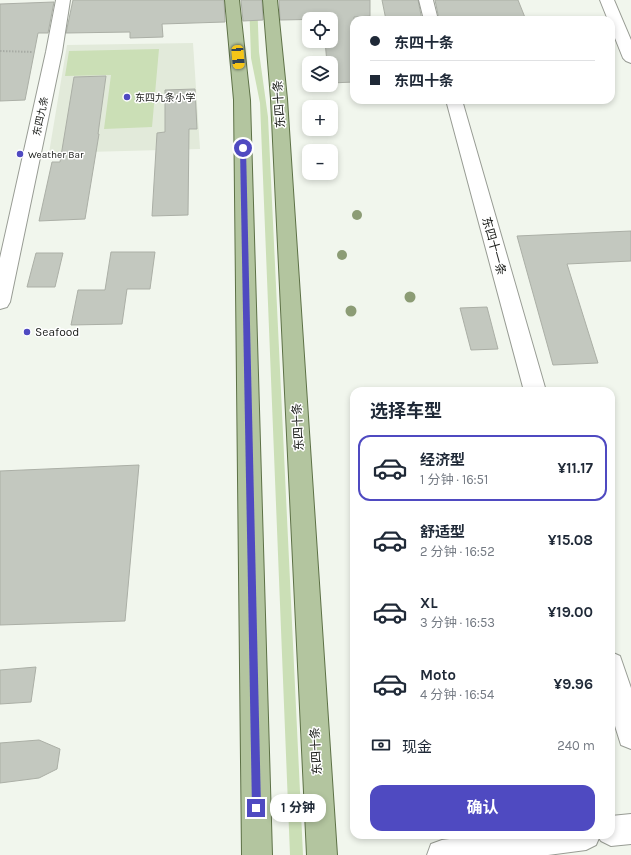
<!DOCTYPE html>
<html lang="zh">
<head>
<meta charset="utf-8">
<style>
  body { margin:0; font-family:Karla,"Noto Sans SC",sans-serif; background:#f2f2f3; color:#1f2937; height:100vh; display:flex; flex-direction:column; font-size:15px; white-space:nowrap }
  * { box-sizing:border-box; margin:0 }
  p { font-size:13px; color:#747a83 }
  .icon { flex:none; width:22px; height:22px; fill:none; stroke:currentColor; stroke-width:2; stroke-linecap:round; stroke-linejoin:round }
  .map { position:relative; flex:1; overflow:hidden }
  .sheet { position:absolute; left:350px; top:387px; width:265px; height:452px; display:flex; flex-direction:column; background:#fff; border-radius:12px; box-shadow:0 2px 6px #0003 }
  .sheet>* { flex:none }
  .guide { position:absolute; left:350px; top:16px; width:265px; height:88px; border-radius:12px; box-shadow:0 2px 6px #0003; display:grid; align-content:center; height:88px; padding:0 20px; background:#fff }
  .buttons { position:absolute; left:302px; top:12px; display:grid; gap:8px }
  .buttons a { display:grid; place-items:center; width:36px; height:36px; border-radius:8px; background:#fff; box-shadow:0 2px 6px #0003; font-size:20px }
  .end { position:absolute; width:18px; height:18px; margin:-9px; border:5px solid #4f4ac1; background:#fff; box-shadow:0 0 0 2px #fff }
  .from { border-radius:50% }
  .bubble { position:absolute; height:28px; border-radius:12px; background:#fff; box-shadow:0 2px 6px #0003; font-size:13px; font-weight:700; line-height:28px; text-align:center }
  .car { position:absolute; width:12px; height:24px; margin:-12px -6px; border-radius:5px; box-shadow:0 0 3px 1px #0007; background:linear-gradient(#f5c518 24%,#345 0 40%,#f5c518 0 76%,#345 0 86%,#f5c518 0) }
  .guide b { display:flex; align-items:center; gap:14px; height:38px; font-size:15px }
  .guide b+b { border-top:1px solid #e0e1e3 }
  .guide i { width:10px; height:10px; background:#1f2937 }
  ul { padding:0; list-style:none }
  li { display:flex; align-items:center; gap:12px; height:66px; margin:0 8px 6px; padding:0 12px; border:2px solid transparent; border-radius:12px }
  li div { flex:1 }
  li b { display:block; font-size:15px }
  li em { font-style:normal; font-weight:700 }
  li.active { border-color:#4f4ac1 }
  li>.icon { width:36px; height:36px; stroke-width:1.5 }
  h2 { padding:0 20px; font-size:18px; line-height:48px }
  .pay { display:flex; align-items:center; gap:10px; height:44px; padding:0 20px; font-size:15px }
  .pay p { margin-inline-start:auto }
  .primary-button { display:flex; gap:8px; margin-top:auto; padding:8px 20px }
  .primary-button a { flex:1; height:46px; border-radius:12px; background:#4f4ac1; color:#fff; font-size:16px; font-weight:700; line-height:46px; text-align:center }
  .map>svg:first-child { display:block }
  .built { fill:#e2eada }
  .green { fill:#cbdfb6 }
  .building { fill:#c3c8bf; stroke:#abafa6 }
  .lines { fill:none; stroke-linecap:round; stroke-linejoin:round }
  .minor-casing { stroke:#989c94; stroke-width:2 }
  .major-casing { stroke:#5d7146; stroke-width:2 }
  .path { stroke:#a7aba4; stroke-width:2; stroke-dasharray:1.5 1.5; stroke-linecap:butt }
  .minor { fill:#fff; fill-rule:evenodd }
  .major { fill:#b3c59f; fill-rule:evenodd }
  .tree { fill:#8c9c75 }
  .route { fill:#4f4ac1 }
  .poi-dot { fill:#4f4ac1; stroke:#fff; stroke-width:1.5 }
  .labels { text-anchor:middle; stroke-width:3; stroke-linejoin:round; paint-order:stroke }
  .far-poi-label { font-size:10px; fill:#1a1c19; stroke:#fff; text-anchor:start }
  .far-street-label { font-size:10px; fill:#1a1c19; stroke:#fff }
  .street-label { font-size:12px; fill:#1a1c19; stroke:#fff }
  .poi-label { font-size:12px; fill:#1a1c19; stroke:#fff; text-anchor:start }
</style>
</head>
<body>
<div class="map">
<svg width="631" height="855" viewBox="0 0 631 855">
  <rect width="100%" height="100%" fill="#f1f6ed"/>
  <path class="built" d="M193,43L200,149L49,153L67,45Z"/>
  <path class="green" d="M249,0H257L259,52L268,117L303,855H290L260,103L251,58Z
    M159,49L152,127L104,129L111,75L65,76L69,51Z"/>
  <path class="building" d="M73,0H224L225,22L162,24L163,37L130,38V32L66,33Z
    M241,0H262L263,20L243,21Z
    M279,0H370V16L354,17V82L331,83V63H327L325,41H331V19L280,20Z
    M382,0H418L422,20H386Z
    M435,0H518L526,20H489V17L439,19Z
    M54,2L48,33H38L25,100L0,101V4Z
    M106,76L98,134H99L85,219L39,221L52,162H60L74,77Z
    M195,89L197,129H189L188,215L152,216L157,133L165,132V90Z
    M631,231V261L567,264L598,363L553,365L517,236Z
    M111,252H155L150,289H127L122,324L71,325L78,290H105Z
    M36,253H63L55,287H27Z
    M487,307L498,349L471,350L460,308Z
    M139,465L125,621L0,625V471Z
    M36,667L31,702L0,704V670Z
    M39,740L60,749L57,769L39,778L0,783V743Z"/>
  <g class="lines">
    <defs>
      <path id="minor" d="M56,0H70L62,52L10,302L7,307L0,309V258L46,52Z
        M419,0H433L438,20H424Z
        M600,0H614L631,40V63L626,61L623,58L611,28V20H608Z
        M446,100H462L546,391H524Z
        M611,652L620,656L631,688V749L621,745L611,713Z
        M631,814V844L611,846L601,841L599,838L596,845L586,850L548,855H427L431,844L442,840L479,835H611V816Z"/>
      <path id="major" d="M225,0H239L250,100L272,855H242L234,100Z
        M263,0H277L287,99L337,855H307L271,99Z"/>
    </defs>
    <use href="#minor" class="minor-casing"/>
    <use href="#major" class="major-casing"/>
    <path class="path" d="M0,51L33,52"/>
    <use href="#minor" class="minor"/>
    <use href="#major" class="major"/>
  </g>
  <g class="tree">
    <circle cx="357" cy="215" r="5"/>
    <circle cx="342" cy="255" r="5"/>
    <circle cx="410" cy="297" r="5.5"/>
    <circle cx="351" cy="311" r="5.5"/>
  </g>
  <path class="route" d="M243,146L246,148L261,808L259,811L256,812L253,811L252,808L240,148Z"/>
  <g class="poi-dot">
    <circle cx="127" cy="97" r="4"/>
    <circle cx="20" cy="154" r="4"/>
    <circle cx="27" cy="332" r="4"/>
  </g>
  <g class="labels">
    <g class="far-poi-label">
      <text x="135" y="101">东四九条小学</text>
      <text x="28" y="158">Weather Bar</text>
    </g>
    <g class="far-street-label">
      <text transform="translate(40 116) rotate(-78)" y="4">东四九条</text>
    </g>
    <g class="street-label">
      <text transform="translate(279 104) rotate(-94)" y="4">东四十条</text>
      <text transform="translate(494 246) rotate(74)" y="4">东四十一条</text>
      <text transform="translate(298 427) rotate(-93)" y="4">东四十条</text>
      <text transform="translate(316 751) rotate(-93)" y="4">东四十条</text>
    </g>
    <g class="poi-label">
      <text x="35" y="336">Seafood</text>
    </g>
  </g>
</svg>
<div class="buttons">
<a><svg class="icon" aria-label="locate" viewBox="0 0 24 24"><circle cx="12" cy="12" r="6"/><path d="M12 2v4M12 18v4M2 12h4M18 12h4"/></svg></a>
<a><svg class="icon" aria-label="layers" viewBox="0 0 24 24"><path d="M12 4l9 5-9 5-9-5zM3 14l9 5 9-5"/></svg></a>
<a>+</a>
<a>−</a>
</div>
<i class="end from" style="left:243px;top:148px"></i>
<i class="end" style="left:256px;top:808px"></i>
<div class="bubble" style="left:270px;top:794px;width:56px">1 分钟</div>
<i class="car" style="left:238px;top:57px;rotate:175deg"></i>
<div class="guide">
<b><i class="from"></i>东四十条</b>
<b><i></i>东四十条</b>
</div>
<section class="sheet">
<h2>选择车型</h2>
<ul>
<li class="active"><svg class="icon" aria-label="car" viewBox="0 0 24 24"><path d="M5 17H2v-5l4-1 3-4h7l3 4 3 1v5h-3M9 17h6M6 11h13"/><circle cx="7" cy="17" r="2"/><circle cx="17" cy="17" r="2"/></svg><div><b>经济型</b><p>1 分钟 · 16:51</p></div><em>¥11.17</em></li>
<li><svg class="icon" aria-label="car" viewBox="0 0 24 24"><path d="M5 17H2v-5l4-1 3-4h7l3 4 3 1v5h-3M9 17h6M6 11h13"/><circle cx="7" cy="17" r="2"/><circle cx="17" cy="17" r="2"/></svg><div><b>舒适型</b><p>2 分钟 · 16:52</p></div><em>¥15.08</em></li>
<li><svg class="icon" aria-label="car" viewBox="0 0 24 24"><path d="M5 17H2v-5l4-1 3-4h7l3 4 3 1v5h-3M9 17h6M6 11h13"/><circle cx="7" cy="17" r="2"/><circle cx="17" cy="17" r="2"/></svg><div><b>XL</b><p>3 分钟 · 16:53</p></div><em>¥19.00</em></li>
<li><svg class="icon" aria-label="car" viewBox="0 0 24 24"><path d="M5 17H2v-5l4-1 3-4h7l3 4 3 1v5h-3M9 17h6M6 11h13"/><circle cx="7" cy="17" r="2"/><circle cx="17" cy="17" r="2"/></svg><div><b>Moto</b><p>4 分钟 · 16:54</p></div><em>¥9.96</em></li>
</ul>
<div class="pay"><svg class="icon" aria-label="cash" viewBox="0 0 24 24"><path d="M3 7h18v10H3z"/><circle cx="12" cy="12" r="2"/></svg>现金<p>240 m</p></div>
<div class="primary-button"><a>确认</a></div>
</section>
</div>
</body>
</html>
